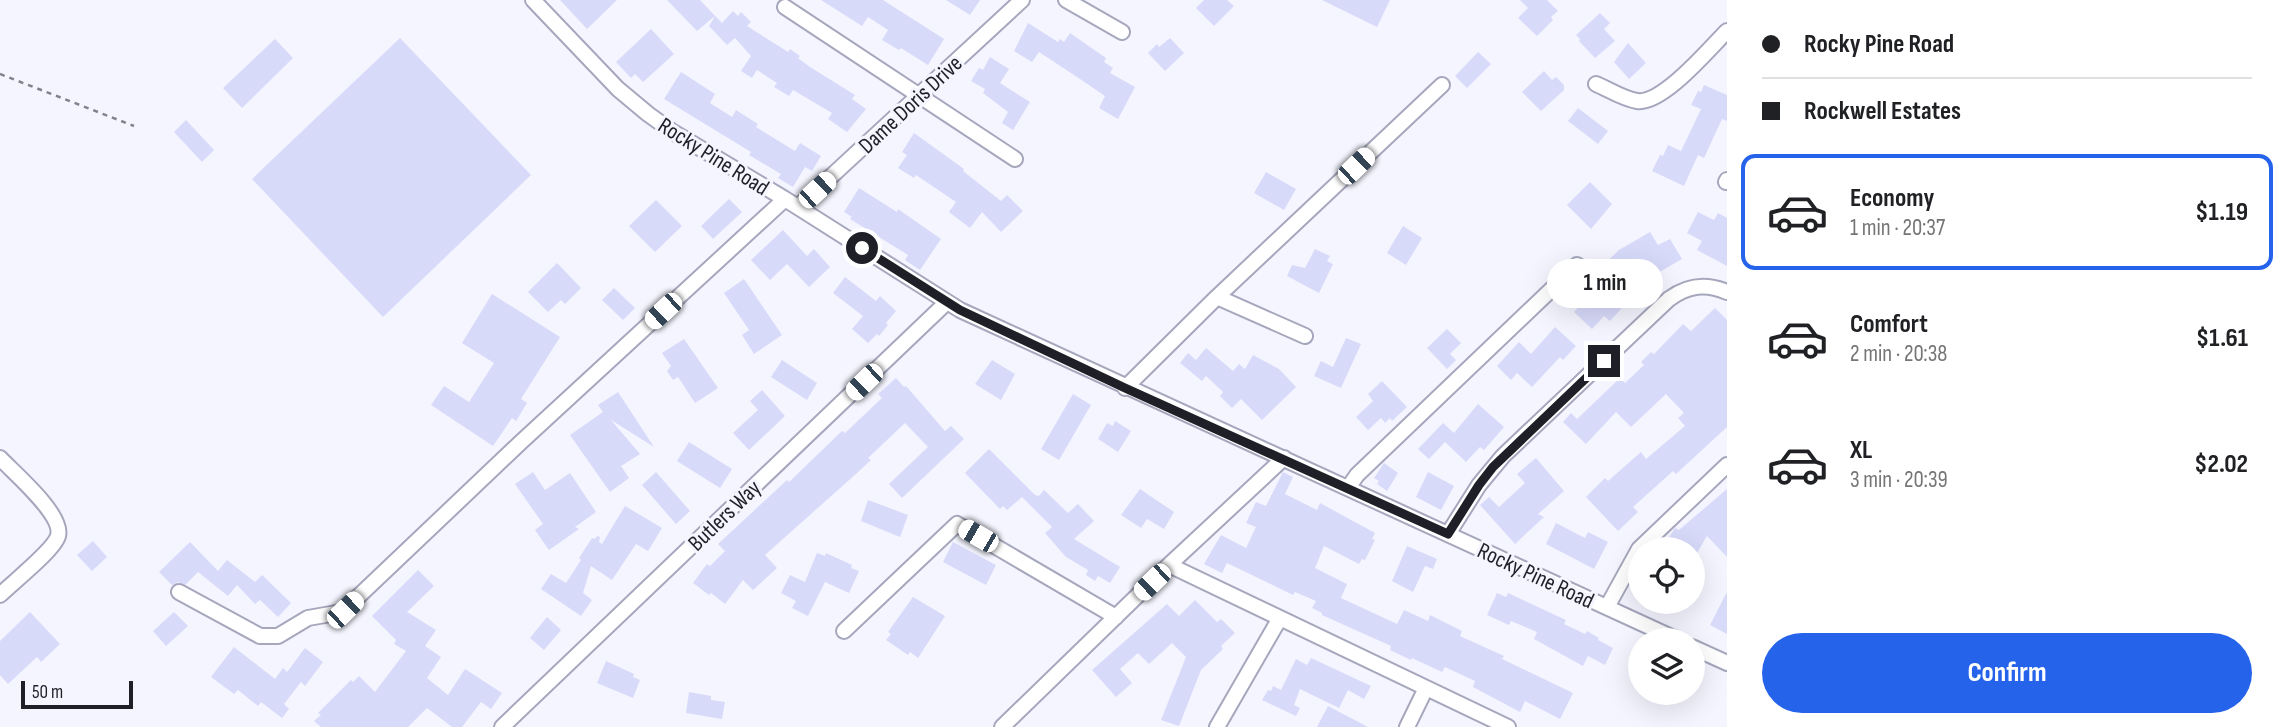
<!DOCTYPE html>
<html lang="en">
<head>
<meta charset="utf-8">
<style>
  body { margin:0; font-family:"Sofia Sans Condensed",sans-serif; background:#f2f2f2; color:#202124; height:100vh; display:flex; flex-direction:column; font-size:26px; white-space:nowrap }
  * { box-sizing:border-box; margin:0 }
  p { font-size:23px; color:#757577 }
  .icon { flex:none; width:38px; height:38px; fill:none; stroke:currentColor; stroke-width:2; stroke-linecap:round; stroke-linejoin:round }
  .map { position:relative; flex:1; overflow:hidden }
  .details { display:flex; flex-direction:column; background:#fff; width:560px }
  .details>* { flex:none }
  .top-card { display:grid; align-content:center; height:154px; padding:0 35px; background:#fff }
  .buttons { position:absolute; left:1628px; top:537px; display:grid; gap:14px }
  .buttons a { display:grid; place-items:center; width:77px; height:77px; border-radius:50%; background:#fff; box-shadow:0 7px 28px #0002; font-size:35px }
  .scale { position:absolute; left:21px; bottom:18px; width:112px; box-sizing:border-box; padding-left:7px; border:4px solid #1f1f28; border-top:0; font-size:19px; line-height:24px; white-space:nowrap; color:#1f1f28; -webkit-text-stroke:5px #f5f5ff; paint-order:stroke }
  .end { position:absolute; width:32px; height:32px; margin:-16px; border:9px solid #1f1f28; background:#fff; box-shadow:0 0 0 4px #fff }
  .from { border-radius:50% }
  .bubble { position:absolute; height:49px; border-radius:24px; background:#fff; box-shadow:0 7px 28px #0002; font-size:23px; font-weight:700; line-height:49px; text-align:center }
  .car { position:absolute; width:21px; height:42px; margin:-21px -10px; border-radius:9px; box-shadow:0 0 5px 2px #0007; background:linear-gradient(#fff 24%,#345 0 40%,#fff 0 76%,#345 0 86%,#fff 0) }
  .top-card b { display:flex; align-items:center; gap:24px; height:66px; font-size:26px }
  .top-card b+b { border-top:2px solid #e0e0e0 }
  .top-card i { width:18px; height:18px; background:#202124 }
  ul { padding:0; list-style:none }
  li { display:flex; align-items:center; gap:21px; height:116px; margin:0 14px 10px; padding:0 21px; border:4px solid transparent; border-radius:14px }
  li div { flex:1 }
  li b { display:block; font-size:26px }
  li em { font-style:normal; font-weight:700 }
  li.on { border-color:#2563eb }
  li>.icon { width:63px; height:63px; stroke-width:1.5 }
  .primary-button { display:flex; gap:14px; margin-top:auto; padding:14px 35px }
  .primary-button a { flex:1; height:80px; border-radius:42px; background:#2563eb; color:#fff; font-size:28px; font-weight:700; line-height:80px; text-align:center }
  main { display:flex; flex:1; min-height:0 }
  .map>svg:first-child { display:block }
  .building { fill:#d8dafa }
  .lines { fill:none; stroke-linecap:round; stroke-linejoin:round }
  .minor-casing { stroke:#a6a7bd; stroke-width:18 }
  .path { stroke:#82828b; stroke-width:2.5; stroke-dasharray:5 5; stroke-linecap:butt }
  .minor { stroke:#fff; stroke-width:14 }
  .route { stroke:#1f1f28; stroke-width:9 }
  .labels { text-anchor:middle; stroke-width:6; stroke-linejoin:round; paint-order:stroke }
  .street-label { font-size:23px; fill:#1f1f28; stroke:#f5f5ff }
</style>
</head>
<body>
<main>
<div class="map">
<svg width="1727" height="727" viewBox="0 0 1727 727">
  <rect width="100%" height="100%" fill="#f5f5ff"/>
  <path class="building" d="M560,0H617L587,29Z
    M667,0H700L722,23L733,11L738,16L741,12L751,22L747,26L788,52L790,49L800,56L798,58L810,67L855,95L852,99L866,109L847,132L828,119L832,113L793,90L789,96L774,87L777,83L757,70L752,78L741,71L751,56L735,38L727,45L709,26L715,16L697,31Z
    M821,0H883L944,39L928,65L901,48L899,50L882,40L888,30L868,17L862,26Z
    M946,0H980L970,15Z
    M1204,0H1227L1234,6L1214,26L1196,8Z
    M1322,0H1390L1377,27Z
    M1520,0H1547L1558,11L1551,17L1553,20L1537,36L1518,18L1528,8Z
    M1600,13L1610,23L1604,29L1615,41L1595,58L1579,41L1580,39L1576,35Z
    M1028,23L1058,42L1060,39L1064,42L1070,33L1106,58L1104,62L1113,68L1110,73L1135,87L1118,119L1099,108L1105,96L1080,79L1039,52L1032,62L1014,51Z
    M651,29L674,54L643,82L635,74L631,78L616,62Z
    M400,38L531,175L383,317L252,179Z
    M1170,38L1184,53L1165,71L1148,53L1157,44L1159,47Z
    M275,39L293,58L242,108L223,88Z
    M1628,43L1646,63L1629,79L1614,62Z
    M1478,52L1491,64L1467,88L1455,76Z
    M990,57L1009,69L1000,83L1030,102L1013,130L1002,123L1008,112L983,93L985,89L971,81L979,68L983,70Z
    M1544,71L1552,80L1556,77L1564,85V90L1541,111L1522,92Z
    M681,72L715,94L710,103L732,117L736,110L758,124L756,127L795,151L800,143L821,156L812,171L805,167L793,187L778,178L781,174L749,155L751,152L664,99Z
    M1704,85L1727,95V121L1722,119L1704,158L1698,155L1684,186L1652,171L1660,155L1663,156L1668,145L1681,151L1701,109L1691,105L1698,91L1701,92Z
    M1578,108L1608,131L1598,144L1568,121Z
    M186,120L214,150L202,162L174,132Z
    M914,133L964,169L963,171L1001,201L1007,195L1023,211L1001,232L982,212L970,228L949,212L956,202L916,175L914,178L898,168L907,155L902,152Z
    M1266,172L1296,189L1284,210L1254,193Z
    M1590,182L1612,204L1591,229L1567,205Z
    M859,188L897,212L898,209L941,239L920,270L905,260L908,255L850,219L852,217L844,212Z
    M729,199L742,212L713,239L701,226Z
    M656,200L682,226L655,252L629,226Z
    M1698,212L1714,220L1718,213L1727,218V266L1697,250L1702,241L1687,233Z
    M1403,226L1422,238L1406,265L1387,253Z
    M783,230L807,256L814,249L830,267L809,287L787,264L770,280L751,260Z
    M1650,232L1658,245L1670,239L1682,259L1644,281L1650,287L1635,302L1631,298L1610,321L1604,316L1592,329L1574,312L1587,298L1583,294L1604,271L1601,267L1619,250Z
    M1315,249L1330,256L1327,261L1333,264L1319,293L1287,276L1292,265L1305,268Z
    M557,263L581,288L565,304L561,300L548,312L528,292Z
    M845,277L876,301L880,296L896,311L886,323L888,325L879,336L877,334L868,343L852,329L863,316L833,293Z
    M744,279L782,335L754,354L742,335L749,330L724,293Z
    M614,288L635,308L623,320L602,300Z
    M492,294L560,337L521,399L527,403L516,421L512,418L493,446L431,405L444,386L469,402L494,363L462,343Z
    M1715,308L1727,320V427L1676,474L1673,471L1633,507L1638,512L1618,531L1586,497L1605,478L1608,481L1641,452L1646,459L1685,426L1678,418L1684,413L1666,394L1631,427L1616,412L1586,444L1563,422L1571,413L1577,419L1620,378L1625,383L1644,365L1641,362L1651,352L1654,354L1683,324L1691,331Z
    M1555,327L1576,346L1563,360L1560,357L1532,387L1517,373L1511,380L1497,366L1519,342L1531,354Z
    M1447,329L1461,343L1450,354L1456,360L1447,369L1427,348Z
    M1346,338L1361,344L1341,388L1314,376L1321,361L1333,367Z
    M684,339L718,388L695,403L678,377L673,380L667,371L671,366L662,353Z
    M1206,348L1233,371L1239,364L1245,369L1253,355L1279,369L1296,387L1262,420L1241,399L1232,408L1220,396L1223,392L1206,376L1202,381L1180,363L1188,353L1196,360Z
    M782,360L817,383L807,400L771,377Z
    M992,360L1015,374L1001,400L975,384Z
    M896,378L904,387L906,386L945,431L951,426L964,439L902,498L889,484L928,447L905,423L868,458L871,460L857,473L765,555L777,568L753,590L743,580L725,604L711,593L709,595L693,583L707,564L710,566L725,551L718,544L787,480L789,482L842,431L845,433L882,398L878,394Z
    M1382,381L1407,407L1392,421L1390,418L1385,423L1381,418L1368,430L1356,417L1373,401L1368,394Z
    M762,390L785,416L749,450L733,433L758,410L750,401Z
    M618,392L654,447L611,420L640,454L621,466L629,478L610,492L570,435L603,412L598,405Z
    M1073,394L1091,405L1059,460L1041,449Z
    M1478,404L1504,427L1484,450L1480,447L1466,462L1445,442L1429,459L1418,449L1443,423L1454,433Z
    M1115,421L1131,431L1118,452L1098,439L1107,423L1113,426Z
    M689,442L732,469L720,488L677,461Z
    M989,449L1035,495L1039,496L1044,490L1068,513L1078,504L1094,521L1074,539L1120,567L1110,583L1098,576L1095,581L1086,575L1088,570L1066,557L1045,533L1052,527L1022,497L1007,510L1003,506L1000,509L965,473Z
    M1536,458L1564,491L1538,514L1544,517L1515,544L1480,505L1489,497L1499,507L1525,483L1517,474Z
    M1384,463L1398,473L1387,491L1377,484L1379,481L1374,478Z
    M533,472L545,490L570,473L596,512L575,527L579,529L549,550L535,530L543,524L515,484Z
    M656,472L690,511L676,524L642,485Z
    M1283,472L1293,477L1285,494L1317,510L1320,503L1375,533L1372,539L1375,540L1365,560L1362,559L1359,564L1324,546L1315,568L1347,584L1341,598L1397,624L1404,610L1428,621L1430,615L1462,631L1460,636L1504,656L1502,659L1573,693L1560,719L1525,701L1520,712L1473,687L1475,681L1445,667L1442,672L1412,658L1411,660L1390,650L1391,646L1322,615V613L1312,608L1316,601L1295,592L1293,595L1227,563L1222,573L1204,564L1221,535L1246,548L1256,527L1246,523L1256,502L1266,506Z
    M1428,472L1454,486L1441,510L1416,497Z
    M1140,489L1174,512L1164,529L1147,519L1141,528L1121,515Z
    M1727,489V557L1707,536L1697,553L1692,550H1661L1675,528L1679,530Z
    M868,500L908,515L900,537L861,521Z
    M625,506L662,528L648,551L636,544L612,580L591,566L583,593L592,600L581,616L541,589L551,574L566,583L581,560L579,558L592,538L595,539L597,536L600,537L599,542L602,544Z
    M1556,523L1585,538L1588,532L1608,542L1594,569L1546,544Z
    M93,541L107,557L92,571L77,555Z
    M190,542L218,571L227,560L255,582L262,575L291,603L278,617L260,600L255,604L237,585L228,596L198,572L185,585L178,582L172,585L159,572Z
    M953,542L996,565L986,585L943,562Z
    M1407,546L1437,559L1433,569L1425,566L1413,592L1392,581Z
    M817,553L825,556L826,553L852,565L851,568L859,571L849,593L825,582L808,616L792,608L796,601L781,593L790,575L805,582Z
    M418,570L434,586L407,612L436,630L425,646L441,657L427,678L448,695L465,669L502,693L491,709L481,702L462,727H452L427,708L408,727H321L314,721L321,715L318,713L351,680L353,682L359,676L375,692L406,651L394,644L396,640L372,616Z
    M1727,592V634L1710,625Z
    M1497,593L1506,597L1508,593L1566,620L1564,624L1585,634L1587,631L1599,638L1598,640L1613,648L1605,665L1588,656L1583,666L1534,639L1537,632L1511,621L1509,625L1487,615Z
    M913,597L945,616L918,658L910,652L908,655L886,640L891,634L888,632Z
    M1195,600L1217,622L1221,619L1235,633L1221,646L1223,649L1201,670L1179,726L1161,720L1186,657L1172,643L1149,664L1138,653L1120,669L1132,683L1116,697L1092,670L1167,604L1179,616Z
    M30,612L60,644L41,662L37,657L8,684L0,675V641Z
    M174,612L188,626L166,646L153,631Z
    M547,617L561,630L544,650L530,638Z
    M234,647L275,679L283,668L287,672L305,648L323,662L305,686L301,682L284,704L289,709L282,718L261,702L258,706L238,690L234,694L211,677Z
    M1311,658L1371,686L1364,699L1348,690L1339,708L1300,689L1294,705L1300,708L1296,716L1262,700L1268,690L1271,691L1273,686L1281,690L1296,659L1307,665Z
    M606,661L634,674L633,677L640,680L633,698L597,683Z
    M689,692L711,696V700L725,702L722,719L686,713Z
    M1328,706L1368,727H1317Z"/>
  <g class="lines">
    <defs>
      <path id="minor" d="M533,0L618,89L648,114L673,132L785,199L960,310L1678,640
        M1066,0L1122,32
        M785,7L1015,159
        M1596,84C1608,89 1623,99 1637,101C1662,105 1709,49 1727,31
        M1726,182L1727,180
        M798,207L1022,0
        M1217,297L1305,336
        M1125,388L1217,297L1442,85
        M0,458C14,473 64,515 58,536C54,550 12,583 0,595
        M1348,488L1357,475L1577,265
        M1448,534L1479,485L1503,456L1669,299C1688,285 1706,283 1727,292
        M1169,565L1508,727
        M179,592L260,636H278L308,618L342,612L521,442L785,199
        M1607,607L1639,549L1727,465
        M844,631L957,524L1116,617
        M1692,647L1727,663
        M502,727L947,302
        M1002,727L1169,565L1284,458
        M1217,727L1280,618
        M1407,727L1426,688"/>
    </defs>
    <use href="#minor" class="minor-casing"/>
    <path class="path" d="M0,74L134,126"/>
    <use href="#minor" class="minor"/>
  </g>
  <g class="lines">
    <path class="route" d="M862,248L960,310L1125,388L1448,534L1479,485L1493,467L1604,361"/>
  </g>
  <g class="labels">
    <g class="street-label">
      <text transform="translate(910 104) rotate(-43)" y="8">Dame Doris Drive</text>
      <text transform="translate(714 156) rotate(32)" y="8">Rocky Pine Road</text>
      <text transform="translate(724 515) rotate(-44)" y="8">Butlers Way</text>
      <text transform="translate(1536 575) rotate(25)" y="8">Rocky Pine Road</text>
    </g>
  </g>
</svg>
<div class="buttons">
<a><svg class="icon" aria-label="locate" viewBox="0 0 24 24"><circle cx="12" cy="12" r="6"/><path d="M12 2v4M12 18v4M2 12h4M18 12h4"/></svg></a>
<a><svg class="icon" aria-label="layers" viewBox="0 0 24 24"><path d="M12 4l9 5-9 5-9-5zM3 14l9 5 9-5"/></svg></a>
</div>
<div class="scale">50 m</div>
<i class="end from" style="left:862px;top:248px"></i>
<i class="end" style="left:1604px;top:361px"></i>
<div class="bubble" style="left:1547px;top:259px;width:116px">1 min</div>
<i class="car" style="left:1356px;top:166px;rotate:46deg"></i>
<i class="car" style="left:817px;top:190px;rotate:47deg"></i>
<i class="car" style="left:663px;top:311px;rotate:227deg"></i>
<i class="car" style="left:864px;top:382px;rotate:226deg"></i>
<i class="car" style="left:978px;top:536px;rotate:300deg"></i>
<i class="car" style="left:1152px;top:582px;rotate:226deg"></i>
<i class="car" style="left:345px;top:610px;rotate:46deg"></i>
</div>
<section class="details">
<div class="top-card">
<b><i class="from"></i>Rocky Pine Road</b>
<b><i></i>Rockwell Estates</b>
</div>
<ul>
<li class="on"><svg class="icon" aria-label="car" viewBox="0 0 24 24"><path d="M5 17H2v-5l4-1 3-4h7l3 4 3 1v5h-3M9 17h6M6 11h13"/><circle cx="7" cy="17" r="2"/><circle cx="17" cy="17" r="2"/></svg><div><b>Economy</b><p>1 min · 20:37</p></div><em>$1.19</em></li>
<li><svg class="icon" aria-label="car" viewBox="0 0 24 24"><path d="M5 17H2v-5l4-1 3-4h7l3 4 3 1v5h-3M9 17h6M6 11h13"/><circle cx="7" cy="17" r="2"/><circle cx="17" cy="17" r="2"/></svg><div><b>Comfort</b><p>2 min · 20:38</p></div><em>$1.61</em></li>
<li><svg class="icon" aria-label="car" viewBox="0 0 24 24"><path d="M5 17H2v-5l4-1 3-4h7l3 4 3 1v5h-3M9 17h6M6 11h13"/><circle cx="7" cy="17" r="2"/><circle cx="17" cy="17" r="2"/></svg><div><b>XL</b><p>3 min · 20:39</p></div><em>$2.02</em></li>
</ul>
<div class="primary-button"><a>Confirm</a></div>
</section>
</main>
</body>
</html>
